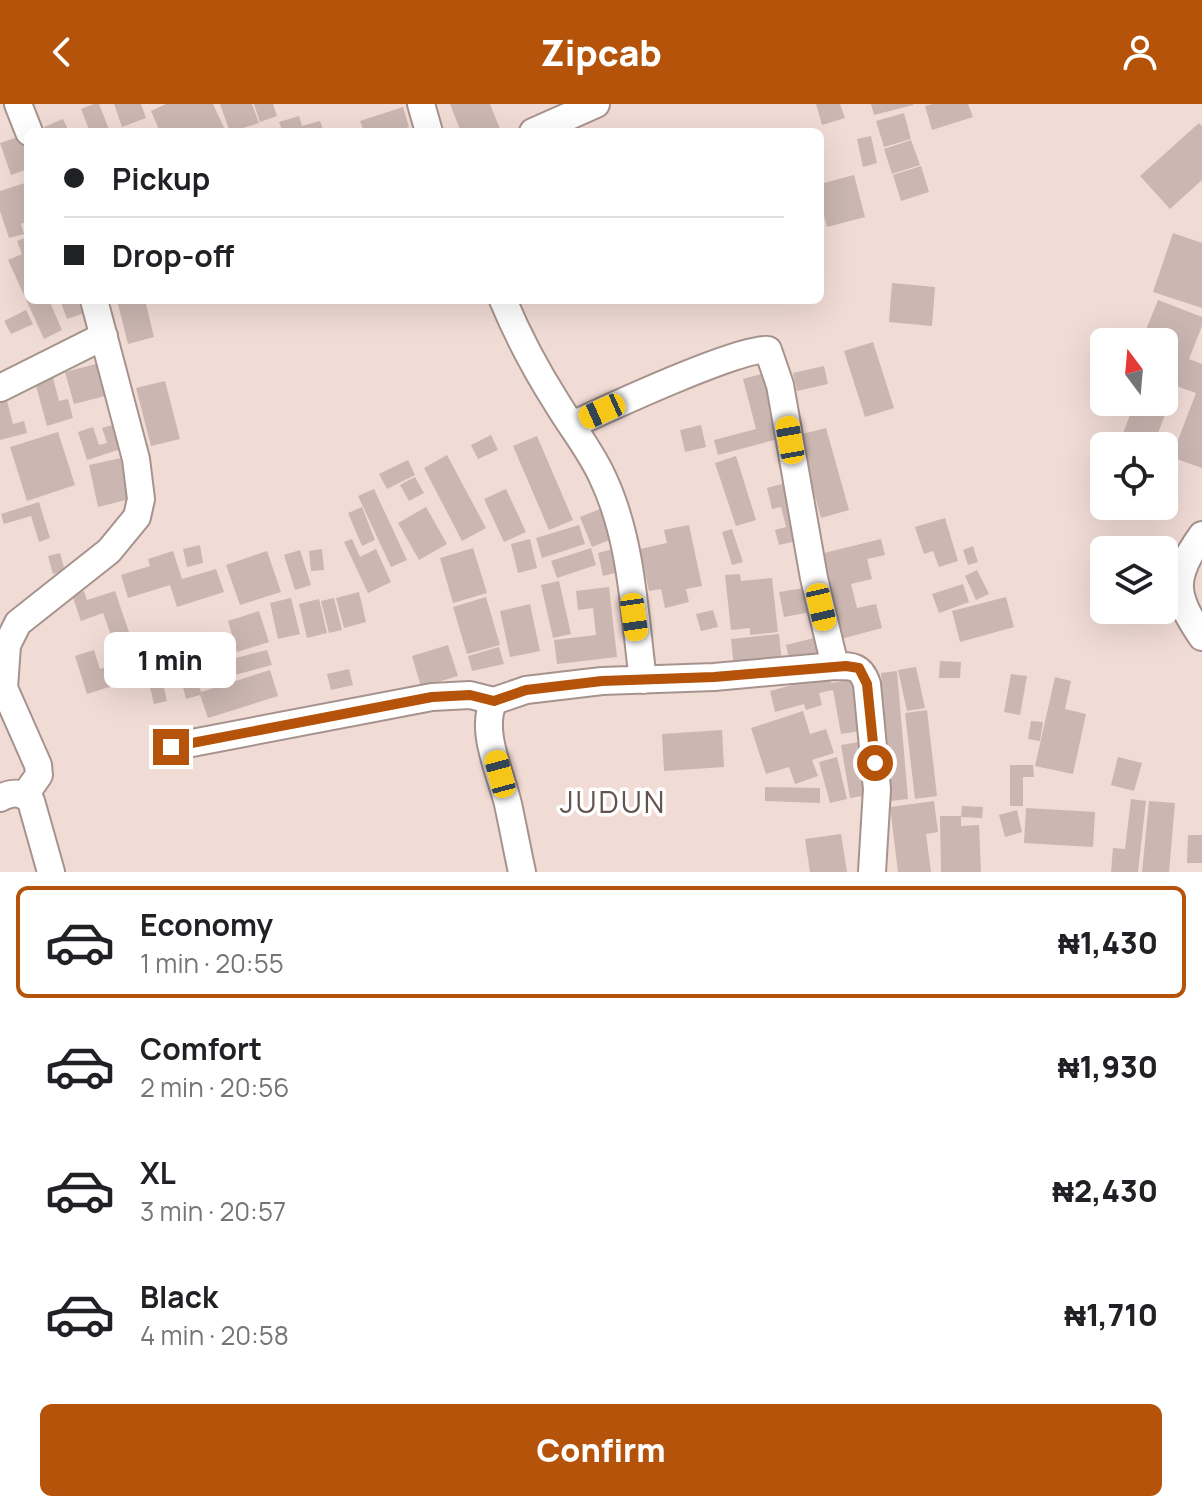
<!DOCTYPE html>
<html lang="en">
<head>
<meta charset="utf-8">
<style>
  body { margin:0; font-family:Manrope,sans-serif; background:#f6f6f6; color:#202124; height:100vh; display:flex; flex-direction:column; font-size:30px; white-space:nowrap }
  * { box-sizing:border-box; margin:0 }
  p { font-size:26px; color:#757577 }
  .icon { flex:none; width:44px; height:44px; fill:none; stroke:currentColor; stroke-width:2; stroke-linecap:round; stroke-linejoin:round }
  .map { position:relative; height:768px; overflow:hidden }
  .side { display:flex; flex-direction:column; background:#fff; flex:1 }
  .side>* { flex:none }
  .top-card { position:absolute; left:24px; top:24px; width:800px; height:176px; border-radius:12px; box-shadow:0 8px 32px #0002; display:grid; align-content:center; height:176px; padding:0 40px; background:#fff }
  .needle { width:52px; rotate:344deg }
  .buttons { position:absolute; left:1090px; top:224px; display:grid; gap:16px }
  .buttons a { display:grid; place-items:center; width:88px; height:88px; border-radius:12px; background:#fff; box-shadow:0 8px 32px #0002; font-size:40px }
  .end { position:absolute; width:36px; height:36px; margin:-18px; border:10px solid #b45309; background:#fff; box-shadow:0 0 0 4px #fff }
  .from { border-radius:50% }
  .bubble { position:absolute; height:56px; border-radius:12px; background:#fff; box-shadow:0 8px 32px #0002; font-size:26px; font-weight:800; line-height:56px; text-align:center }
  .car { position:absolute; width:24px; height:48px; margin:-24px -12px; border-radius:10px; box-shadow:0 0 6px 2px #0007; background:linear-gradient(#f5c518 24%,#345 0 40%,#f5c518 0 76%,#345 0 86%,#f5c518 0) }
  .top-card b { display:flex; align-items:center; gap:28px; height:76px; font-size:30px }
  .top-card b+b { border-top:2px solid #e0e0e0 }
  .top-card i { width:20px; height:20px; background:#202124 }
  ul { padding:14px 0 0; list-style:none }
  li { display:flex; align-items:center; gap:24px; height:112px; margin:0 16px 12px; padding:0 24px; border:4px solid transparent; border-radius:12px }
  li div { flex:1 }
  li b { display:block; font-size:30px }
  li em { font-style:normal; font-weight:800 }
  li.active { border-color:#b45309 }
  li>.icon { width:72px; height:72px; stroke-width:1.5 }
  .action { display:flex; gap:16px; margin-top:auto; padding:16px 40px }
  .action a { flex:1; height:92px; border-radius:12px; background:#b45309; color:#fff; font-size:32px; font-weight:800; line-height:92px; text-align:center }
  header { display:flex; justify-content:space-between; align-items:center; height:104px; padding:0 40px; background:#b45309; color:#fff; font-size:36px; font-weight:800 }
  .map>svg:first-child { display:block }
  .building { fill:#cbb6b1 }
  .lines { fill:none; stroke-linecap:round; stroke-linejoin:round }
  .minor-casing { stroke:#a7938e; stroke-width:30 }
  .minor { stroke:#fff; stroke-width:26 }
  .route { stroke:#b45309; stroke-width:10 }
  .labels { text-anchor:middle; stroke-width:7; stroke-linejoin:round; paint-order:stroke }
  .quarter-label { font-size:30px; letter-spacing:2px; fill:#65534f; stroke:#fff }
</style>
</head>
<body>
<header><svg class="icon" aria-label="back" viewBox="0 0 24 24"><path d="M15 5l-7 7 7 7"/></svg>Zipcab<svg class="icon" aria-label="person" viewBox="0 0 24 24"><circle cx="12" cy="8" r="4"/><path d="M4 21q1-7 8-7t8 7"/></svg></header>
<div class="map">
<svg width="1202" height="768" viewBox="0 0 1202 768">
  <rect width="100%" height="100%" fill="#f1dbd5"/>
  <path class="building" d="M94,0H99L110,28H90L81,5Z
    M114,0H141L146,14L122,23Z
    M166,0H213L226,28H160L151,7Z
    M220,0H252L259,19L230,28Z
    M254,0H273L277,12L260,18Z
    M450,0H490L500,25L492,28H461Z
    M816,0H840L845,14L822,21Z
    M871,0H913V1L874,11Z
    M933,0H968L973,13L932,26L925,2Z
    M403,3L409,23L393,28H364L360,17Z
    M904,9L911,35L884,43L876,17Z
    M299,12L302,22L320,17L324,28H283L279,18Z
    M63,15L69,28H46L44,23Z
    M1199,19L1202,22V76L1170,105L1140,72Z
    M21,32L28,53V65L11,71L0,39Z
    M871,32L877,59L863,63L857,35Z
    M911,36L920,61L892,70L884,45Z
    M921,62L929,88L901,97L893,71Z
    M854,71L865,113L827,123L820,97V80Z
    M28,78V117L21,120L24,130L9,134L0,107V87Z
    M1173,129L1202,139V204L1153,188Z
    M28,133V196H49L62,226L44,235L8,156L22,150L17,137Z
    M892,179L935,183L932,222L889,218Z
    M60,196H83L87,208L67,215Z
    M117,196H145L154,233L128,240Z
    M1158,196L1202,213V222L1189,255L1202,260V364L1171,353L1173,349L1164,348V342H1155L1156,336L1174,338L1173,349L1196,289L1176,282L1153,342L1122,332L1135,298H1164V238H1141Z
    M26,206L33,220L11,230L4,217Z
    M873,238L894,304L865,313L844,247Z
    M100,259L109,291L74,300L65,268Z
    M824,262L828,280L797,287L793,269Z
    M51,266L59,297L68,295L73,314L47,322L33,271Z
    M776,266L793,331L718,351L714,336L756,325L743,275Z
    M1104,276V298H1116L1103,305L1090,283Z
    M165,277L180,335L151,342L136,284Z
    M5,289L13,320L24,317L27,329L0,336V291Z
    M116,320L124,344L87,356L78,328L93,323L99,341L107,339L102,324Z
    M701,321L706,343L685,348L680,326Z
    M826,324L849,406L821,414L798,331Z
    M58,328L75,381L27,397L10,343Z
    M491,331L498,346L478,355L471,341Z
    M537,332L573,416L549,426L513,342Z
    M1164,350L1177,360L1164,376Z
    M447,351L486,424L462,437L424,364Z
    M736,352L756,416L736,422L715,359Z
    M121,354L130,395L98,403L89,361Z
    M408,356L415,371L387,385L379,370Z
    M415,373L424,389L409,397L400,381Z
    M800,375L814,433L779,441L775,426L786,423L781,403L772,405L767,384Z
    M374,385L407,456L391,463L358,392Z
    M506,385L526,428L504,438L484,395Z
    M39,398L50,434L39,438L31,412L4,420L1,410Z
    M610,401L622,431L592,443L580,413Z
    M362,403L375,436L362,442L348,409Z
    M426,403L447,440L419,456L398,419Z
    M945,414L958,457L939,463L933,447L924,450L915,423Z
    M579,421L585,440L542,454L536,434Z
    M689,421L702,482L686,485L689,498L665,504L661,485L649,487L640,445L667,439L664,426Z
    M732,425L743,458L732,461L722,428Z
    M352,435L360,453L376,445L391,478L368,489L344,438Z
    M530,435L537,464L518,469L511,440Z
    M881,435L885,451L867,455L872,475L851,480L857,504L876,500L882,524L841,535L820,450Z
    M200,441L203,459L187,463L183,445Z
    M624,442L630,465L603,472L598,449Z
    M973,442L978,458L968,461L963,446Z
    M473,444L487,489L453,499L440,454Z
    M591,444L596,461L557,474L551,457Z
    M322,445L324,466L311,467L309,447Z
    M300,446L311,481L295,486L284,451Z
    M173,447L182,475L216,465L224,488L177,503L170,481L128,494L121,471L150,462L148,455Z
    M267,447L281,488L240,501L226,461Z
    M60,449L65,467L53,470L48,452Z
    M977,466L989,490L976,496L965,472Z
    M740,470L741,477L772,474L778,528L750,531V524L731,526L725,471Z
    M559,477L571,530L553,534L541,481Z
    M963,480L969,498L939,509L932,490Z
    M817,482L821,506L784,513L779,488Z
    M609,483L617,553L557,560L554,536L596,531L593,504L578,506L576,487Z
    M84,487L87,496L115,487L132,537L115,542L103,509L81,517L72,491Z
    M359,488L366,518L344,524L336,494Z
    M486,493L500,541L467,550L453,503Z
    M1006,493L1014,523L960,538L952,507Z
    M291,494L300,530L278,535L270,499Z
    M334,494L342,526L329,529L321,497Z
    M319,495L327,529L307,534L299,500Z
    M530,500L540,547L510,553L500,507Z
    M713,506L718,523L701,527L696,510Z
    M259,507L269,538L237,548L228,517Z
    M779,530L782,558L734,564L731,535Z
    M814,534L818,550L790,558L786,541Z
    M182,535L189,560L162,567L155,542Z
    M448,541L458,572L421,583L412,552Z
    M499,543L504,560L472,567L468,552Z
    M94,546L100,565L113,561L119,580L87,590L75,552Z
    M130,546L139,575L124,580L115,551Z
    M267,546L272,561L201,580L197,564Z
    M940,557L961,558L960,574H939Z
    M916,563L925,604L907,607L898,566Z
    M349,565L353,581L331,586L327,570Z
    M270,566L278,592L208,614L200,591L186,595L180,571L195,567L201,588Z
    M160,567L167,597L154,600L147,571Z
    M897,567L908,695L891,697L881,569Z
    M1011,570L1027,572L1020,611L1004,608Z
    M829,571L831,579L864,574L873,625L841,630L833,586L819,589L822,601L806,606L804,600L775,608L770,587Z
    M1055,573L1071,577L1065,605L1086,610L1073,670L1035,662Z
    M927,606L937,692L915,695L905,609Z
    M803,607L810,630L826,625L834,649L812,656L818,672L795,680L789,663L766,670L751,624Z
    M1031,617L1043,618L1040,637L1028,635Z
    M722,626L724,663L664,667L662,630Z
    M871,636L880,689L850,694L841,641Z
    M837,653L847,695L830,699L819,658Z
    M1118,653L1142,659L1134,687L1111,681Z
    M1010,661H1033L1034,673H1023V702H1010Z
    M765,683L820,684V699L765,697Z
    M1131,695L1146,697L1138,768H1111L1113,744L1125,745Z
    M934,697L938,728L926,730L931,768H898L890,703Z
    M1149,697L1175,699L1169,768H1142Z
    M962,702L983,703L982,714L961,713V722L979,721L981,768H941L940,712H961Z
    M1026,704L1095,708L1093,743L1024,739Z
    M1017,706L1022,728L1005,733L999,711Z
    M841,730L847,768H810L805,735Z
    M1188,731H1202V759H1187Z"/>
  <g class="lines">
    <defs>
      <path id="minor" d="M18,0L29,28
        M421,0L429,28
        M533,28L596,0
        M503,196C518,232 536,266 557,299C572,324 590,346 602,372C632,434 634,508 643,576
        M0,284L104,232
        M572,321C602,307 746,240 768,246L780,281L814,474L835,562
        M1202,431C1172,473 1173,491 1202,533
        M494,597C479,626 501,670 508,700C513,723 517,745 522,768
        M171,643L432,593L470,591L494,597L526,586L602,577L714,573L835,562C853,562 861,562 867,580L877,685L872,768
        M25,691L39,671L38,661L4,584L7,541L18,519L109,447L137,413L141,395L136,355L94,196
        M0,694C12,688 21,687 31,697L51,768"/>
    </defs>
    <use href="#minor" class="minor-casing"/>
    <use href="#minor" class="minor"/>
  </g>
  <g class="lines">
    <path class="route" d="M171,643L432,593L470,591L494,597L526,586L602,577L714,573L846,562L859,564L867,580L875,659"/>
  </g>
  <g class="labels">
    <g class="quarter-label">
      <text x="613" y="709">JUDUN</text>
    </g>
  </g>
</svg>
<div class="buttons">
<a><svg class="needle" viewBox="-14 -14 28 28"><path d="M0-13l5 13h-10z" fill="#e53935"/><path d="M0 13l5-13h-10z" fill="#757577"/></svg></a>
<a><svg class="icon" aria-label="locate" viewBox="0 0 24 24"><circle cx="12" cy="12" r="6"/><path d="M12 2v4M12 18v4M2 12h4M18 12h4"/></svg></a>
<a><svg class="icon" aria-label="layers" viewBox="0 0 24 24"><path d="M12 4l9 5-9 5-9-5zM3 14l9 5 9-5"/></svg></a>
</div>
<i class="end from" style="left:875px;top:659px"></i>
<i class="end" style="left:171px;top:643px"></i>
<div class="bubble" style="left:104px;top:528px;width:132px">1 min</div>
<i class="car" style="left:602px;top:307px;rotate:246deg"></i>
<i class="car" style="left:790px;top:336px;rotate:350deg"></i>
<i class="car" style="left:821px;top:503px;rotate:167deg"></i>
<i class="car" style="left:634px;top:513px;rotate:172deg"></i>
<i class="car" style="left:500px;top:670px;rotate:345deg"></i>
<div class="top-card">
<b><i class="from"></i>Pickup</b>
<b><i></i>Drop-off</b>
</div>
</div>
<section class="side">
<ul>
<li class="active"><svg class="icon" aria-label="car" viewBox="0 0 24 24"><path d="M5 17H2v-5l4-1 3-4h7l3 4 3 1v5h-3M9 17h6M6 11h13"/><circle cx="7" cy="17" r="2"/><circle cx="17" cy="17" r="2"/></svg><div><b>Economy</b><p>1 min · 20:55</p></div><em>₦1,430</em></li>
<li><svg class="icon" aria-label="car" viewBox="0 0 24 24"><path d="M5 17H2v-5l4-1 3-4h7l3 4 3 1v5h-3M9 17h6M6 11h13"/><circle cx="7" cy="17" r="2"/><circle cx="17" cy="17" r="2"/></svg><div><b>Comfort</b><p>2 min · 20:56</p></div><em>₦1,930</em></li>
<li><svg class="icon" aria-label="car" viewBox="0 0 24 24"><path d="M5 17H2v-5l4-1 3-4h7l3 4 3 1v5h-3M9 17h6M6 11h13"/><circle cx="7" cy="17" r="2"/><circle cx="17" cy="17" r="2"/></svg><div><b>XL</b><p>3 min · 20:57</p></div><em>₦2,430</em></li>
<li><svg class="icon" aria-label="car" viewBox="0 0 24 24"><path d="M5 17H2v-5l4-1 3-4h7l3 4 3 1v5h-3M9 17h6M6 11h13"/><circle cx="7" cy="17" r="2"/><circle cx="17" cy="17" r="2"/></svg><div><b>Black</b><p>4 min · 20:58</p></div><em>₦1,710</em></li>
</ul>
<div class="action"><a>Confirm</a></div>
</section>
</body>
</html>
